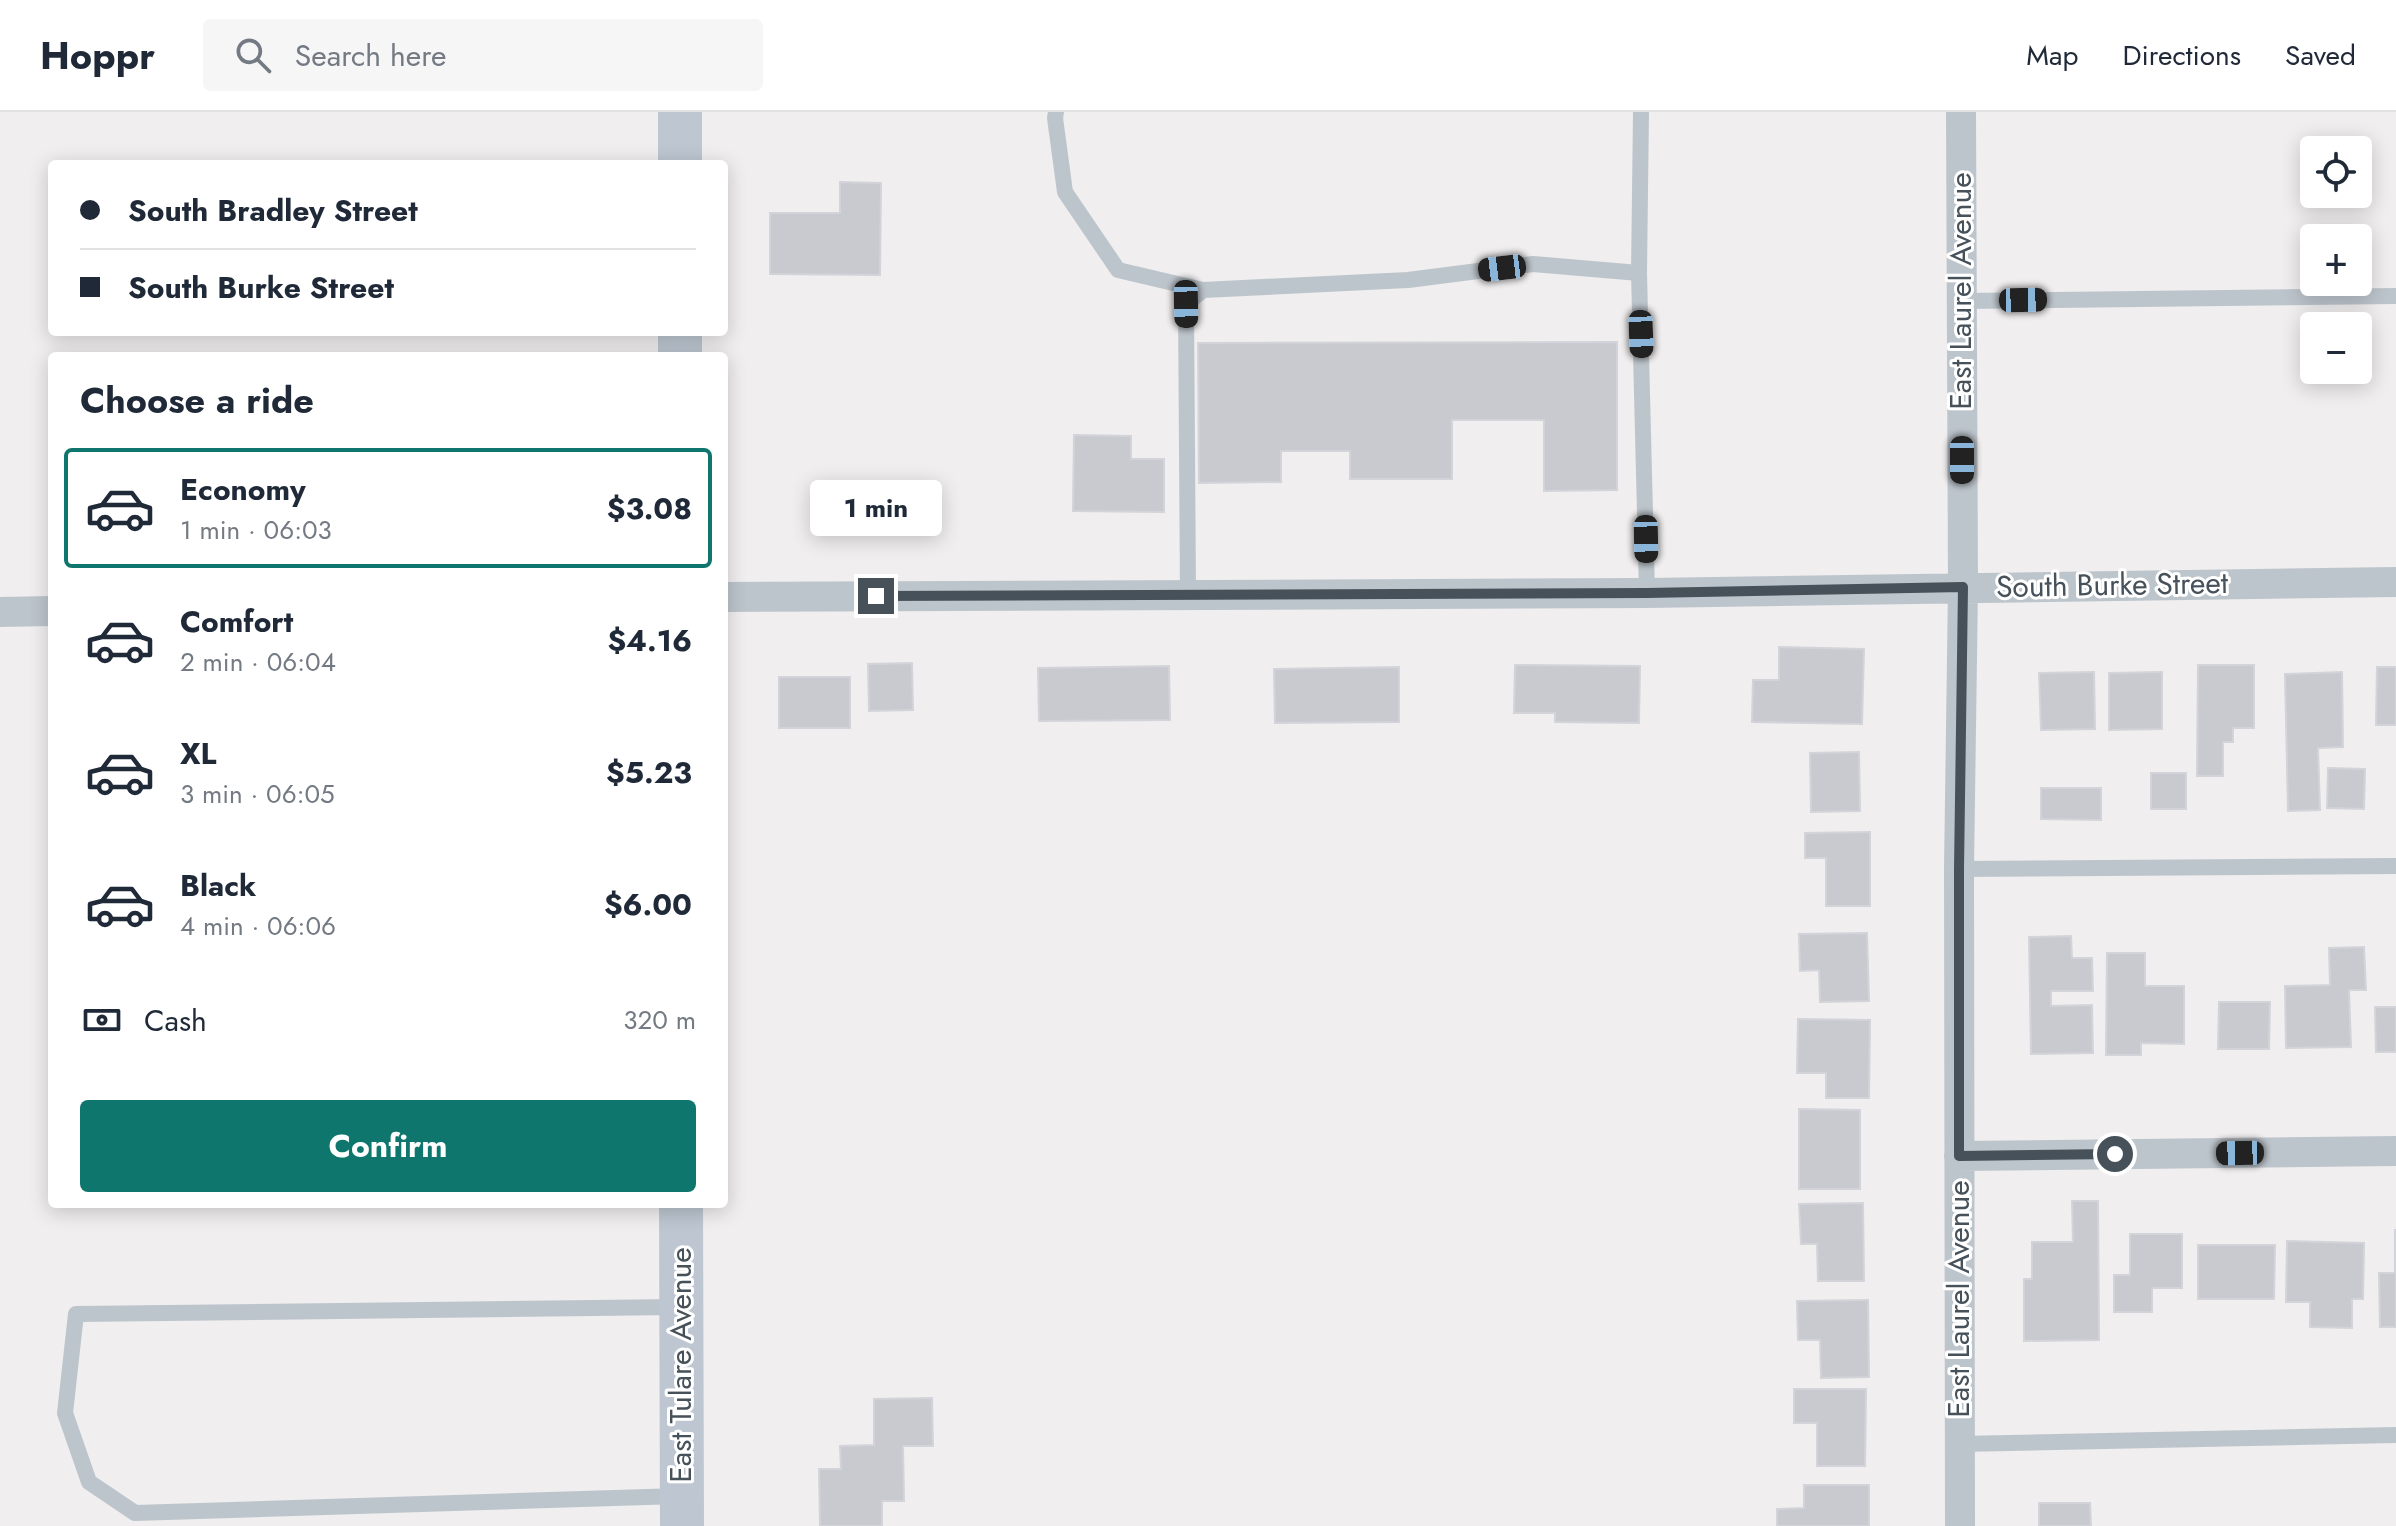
<!DOCTYPE html>
<html lang="en">
<head>
<meta charset="utf-8">
<style>
  body { margin:0; font-family:Jost,sans-serif; background:#f6f6f7; color:#1f2937; height:100vh; display:flex; flex-direction:column; font-size:30px; white-space:nowrap }
  * { box-sizing:border-box; margin:0 }
  p { font-size:26px; color:#747a83 }
  .icon { flex:none; width:44px; height:44px; fill:none; stroke:currentColor; stroke-width:2; stroke-linecap:round; stroke-linejoin:round }
  .map { position:relative; flex:1; overflow:hidden }
  .side { position:absolute; left:48px; top:240px; width:680px; height:856px; display:flex; flex-direction:column; background:#fff; border-radius:8px; box-shadow:0 4px 20px #0003 }
  .side>* { flex:none }
  .banner { position:absolute; left:48px; top:48px; width:680px; height:176px; border-radius:8px; box-shadow:0 4px 20px #0003; display:grid; align-content:center; height:176px; padding:0 32px; background:#fff }
  .buttons { position:absolute; left:2300px; top:24px; display:grid; gap:16px }
  .buttons a { display:grid; place-items:center; width:72px; height:72px; border-radius:8px; background:#fff; box-shadow:0 4px 20px #0003; font-size:40px }
  .end { position:absolute; width:36px; height:36px; margin:-18px; border:10px solid #47515a; background:#fff; box-shadow:0 0 0 4px #fff }
  .from { border-radius:50% }
  .bubble { position:absolute; height:56px; border-radius:8px; background:#fff; box-shadow:0 4px 20px #0003; font-size:26px; font-weight:700; line-height:56px; text-align:center }
  .car { position:absolute; width:24px; height:48px; margin:-24px -12px; border-radius:10px; box-shadow:0 0 6px 2px #0007; background:linear-gradient(#222 24%,#8ab4d8 0 40%,#222 0 76%,#8ab4d8 0 86%,#222 0) }
  .banner b { display:flex; align-items:center; gap:28px; height:76px; font-size:30px }
  .banner b+b { border-top:2px solid #e0e1e3 }
  .banner i { width:20px; height:20px; background:#1f2937 }
  ul { padding:0; list-style:none }
  li { display:flex; align-items:center; gap:24px; height:120px; margin:0 16px 12px; padding:0 16px; border:4px solid transparent; border-radius:8px }
  li div { flex:1 }
  li b { display:block; font-size:30px }
  li em { font-style:normal; font-weight:700 }
  li.current { border-color:#0f766e }
  li>.icon { width:72px; height:72px; stroke-width:1.5 }
  h2 { padding:0 32px; font-size:36px; line-height:96px }
  .pay { display:flex; align-items:center; gap:20px; height:88px; padding:0 32px; font-size:30px }
  .pay p { margin-inline-start:auto }
  .button { display:flex; gap:16px; margin-top:auto; padding:16px 32px }
  .button a { flex:1; height:92px; border-radius:8px; background:#0f766e; color:#fff; font-size:32px; font-weight:700; line-height:92px; text-align:center }
  header { display:flex; align-items:center; gap:48px; box-sizing:border-box; height:112px; padding:0 40px; background:#fff; border-bottom:2px solid #e0e1e3 }
  header strong { font-size:38px }
  nav { display:flex; gap:44px; margin-inline-start:auto; font-size:28px }
  .search { width:560px; height:72px; background:#f6f6f7; display:flex; align-items:center; gap:20px; box-sizing:border-box; padding:0 28px; border-radius:8px; color:#747a83; font-size:30px }
  .map>svg:first-child { display:block }
  .building { fill:#c8cad0; stroke:#d2d4d9; stroke-width:2 }
  .lines { fill:none; stroke-linecap:round; stroke-linejoin:round }
  .lane { stroke:#bdc5cc; stroke-width:16 }
  .street { stroke:#bdc5cc; stroke-width:30 }
  .secondary { stroke:#bdc6d1; stroke-width:44 }
  .route { stroke:#47515a; stroke-width:10 }
  .labels { text-anchor:middle; stroke-width:6; stroke-linejoin:round; paint-order:stroke }
  .street-label { font-size:30px; fill:#47515a; stroke:#fff }
</style>
</head>
<body>
<header>
<strong>Hoppr</strong>
<div class="search"><svg class="icon" aria-label="search" viewBox="0 0 24 24"><circle cx="10" cy="10" r="6"/><path d="M15 15l6 6"/></svg>Search here</div>
<nav><a>Map</a><a>Directions</a><a>Saved</a></nav>
</header>
<div class="map">
<svg width="2396" height="1414" viewBox="0 0 2396 1414">
  <rect width="100%" height="100%" fill="#f0eeee"/>
  <path class="building" d="M840,70L881,71L880,163L770,162V101H840Z
    M1617,230V378L1544,379V308H1452V367H1350V339H1281V370L1199,371L1198,231Z
    M1074,323L1131,324V347H1164V400L1073,399Z
    M1779,535L1864,537L1862,612L1752,610L1753,568H1779Z
    M912,551L913,598L869,599L868,552Z
    M1515,553L1640,554L1639,611L1555,610V601H1514Z
    M2198,553H2254V616H2233V630H2223V664H2197Z
    M1169,554L1170,608L1039,609L1038,556Z
    M1399,555V610L1275,611L1274,557Z
    M2377,555H2396V613H2376Z
    M2094,560L2095,617L2041,618L2039,561Z
    M2162,560V617L2109,618V561Z
    M2342,560L2343,635L2318,636L2320,698L2288,699L2285,562Z
    M779,565H850V616H779Z
    M1859,640L1860,699L1811,700L1810,641Z
    M2328,656L2365,657L2364,697L2327,696Z
    M2151,661H2186V697H2151Z
    M2041,676H2101V708L2041,707Z
    M1870,720V794H1826V746H1805V721Z
    M1867,821L1869,889L1820,890L1819,858L1800,859L1799,822Z
    M2071,824L2072,846H2092L2093,879H2051V894L2092,893L2093,941L2031,942L2029,825Z
    M2364,835L2366,878H2349L2351,935L2286,936L2285,874L2330,873L2329,836Z
    M2107,841H2145V874H2184V932L2141,931V943H2106Z
    M2219,890H2270L2269,937H2218Z
    M2375,895H2396V940H2376Z
    M1798,907L1870,908L1869,986H1826V961H1797Z
    M1799,997L1860,998V1077H1799Z
    M2072,1089H2098L2099,1228L2024,1229V1167H2032V1130H2073Z
    M1863,1091L1864,1169H1818L1817,1132H1801L1799,1092Z
    M2395,1118H2396V1215H2380L2379,1161H2395Z
    M2130,1122H2182V1176H2152V1200H2114V1163H2130Z
    M2287,1129L2364,1131L2363,1187H2352V1216L2310,1215V1190H2286Z
    M2198,1133H2275L2274,1187H2198Z
    M1868,1188L1869,1265L1821,1266L1820,1228H1798L1797,1189Z
    M1794,1277H1866L1865,1354H1817V1311H1794Z
    M932,1286L933,1334H903L904,1389H882V1414H820L819,1357H841L840,1334L874,1333V1287Z
    M1804,1373H1869V1414H1777V1397L1804,1396Z
    M2039,1391H2090L2091,1414H2039Z"/>
  <g class="lines">
    <path class="lane" d="M1056,0L1055,6L1065,80L1118,158L1203,178L1408,168L1533,152L1639,161
      M1641,0L1639,161L1647,481
      M1961,189L2396,184
      M1188,483L1186,192L1203,178
      M1959,757L2396,754
      M679,1195L76,1202L65,1301L89,1370L135,1401L680,1384
      M1960,1332L2396,1323"/>
    <path class="street" d="M724,485L1647,481L2396,470
      M0,500L52,499
      M1959,1044L2396,1039
      M1960,1414L1959,757L1963,475L1961,0"/>
    <path class="secondary" d="M680,0V52
      M680,220V244
      M681,1092L682,1414"/>
  </g>
  <g class="lines">
    <path class="route" d="M876,484L1647,481L1963,475L1959,757V1044L2115,1042"/>
  </g>
  <g class="labels">
    <g class="street-label">
      <text transform="translate(1961 179) rotate(-90)" y="10">East Laurel Avenue</text>
      <text transform="translate(2112 473) rotate(-1)" y="10">South Burke Street</text>
      <text transform="translate(1959 1187) rotate(-90)" y="10">East Laurel Avenue</text>
      <text transform="translate(681 1253) rotate(-90)" y="10">East Tulare Avenue</text>
    </g>
  </g>
</svg>
<div class="buttons">
<a><svg class="icon" aria-label="locate" viewBox="0 0 24 24"><circle cx="12" cy="12" r="6"/><path d="M12 2v4M12 18v4M2 12h4M18 12h4"/></svg></a>
<a>+</a>
<a>−</a>
</div>
<i class="end from" style="left:2115px;top:1042px"></i>
<i class="end" style="left:876px;top:484px"></i>
<div class="bubble" style="left:810px;top:368px;width:132px">1 min</div>
<i class="car" style="left:1502px;top:156px;rotate:263deg"></i>
<i class="car" style="left:2023px;top:188px;rotate:89deg"></i>
<i class="car" style="left:1186px;top:192px;rotate:179deg"></i>
<i class="car" style="left:1641px;top:222px;rotate:178deg"></i>
<i class="car" style="left:1962px;top:348px;rotate:180deg"></i>
<i class="car" style="left:1646px;top:427px;rotate:179deg"></i>
<i class="car" style="left:2240px;top:1041px;rotate:269deg"></i>
<div class="banner">
<b><i class="from"></i>South Bradley Street</b>
<b><i></i>South Burke Street</b>
</div>
<section class="side">
<h2>Choose a ride</h2>
<ul>
<li class="current"><svg class="icon" aria-label="car" viewBox="0 0 24 24"><path d="M5 17H2v-5l4-1 3-4h7l3 4 3 1v5h-3M9 17h6M6 11h13"/><circle cx="7" cy="17" r="2"/><circle cx="17" cy="17" r="2"/></svg><div><b>Economy</b><p>1 min · 06:03</p></div><em>$3.08</em></li>
<li><svg class="icon" aria-label="car" viewBox="0 0 24 24"><path d="M5 17H2v-5l4-1 3-4h7l3 4 3 1v5h-3M9 17h6M6 11h13"/><circle cx="7" cy="17" r="2"/><circle cx="17" cy="17" r="2"/></svg><div><b>Comfort</b><p>2 min · 06:04</p></div><em>$4.16</em></li>
<li><svg class="icon" aria-label="car" viewBox="0 0 24 24"><path d="M5 17H2v-5l4-1 3-4h7l3 4 3 1v5h-3M9 17h6M6 11h13"/><circle cx="7" cy="17" r="2"/><circle cx="17" cy="17" r="2"/></svg><div><b>XL</b><p>3 min · 06:05</p></div><em>$5.23</em></li>
<li><svg class="icon" aria-label="car" viewBox="0 0 24 24"><path d="M5 17H2v-5l4-1 3-4h7l3 4 3 1v5h-3M9 17h6M6 11h13"/><circle cx="7" cy="17" r="2"/><circle cx="17" cy="17" r="2"/></svg><div><b>Black</b><p>4 min · 06:06</p></div><em>$6.00</em></li>
</ul>
<div class="pay"><svg class="icon" aria-label="cash" viewBox="0 0 24 24"><path d="M3 7h18v10H3z"/><circle cx="12" cy="12" r="2"/></svg>Cash<p>320 m</p></div>
<div class="button"><a>Confirm</a></div>
</section>
</div>
</body>
</html>
